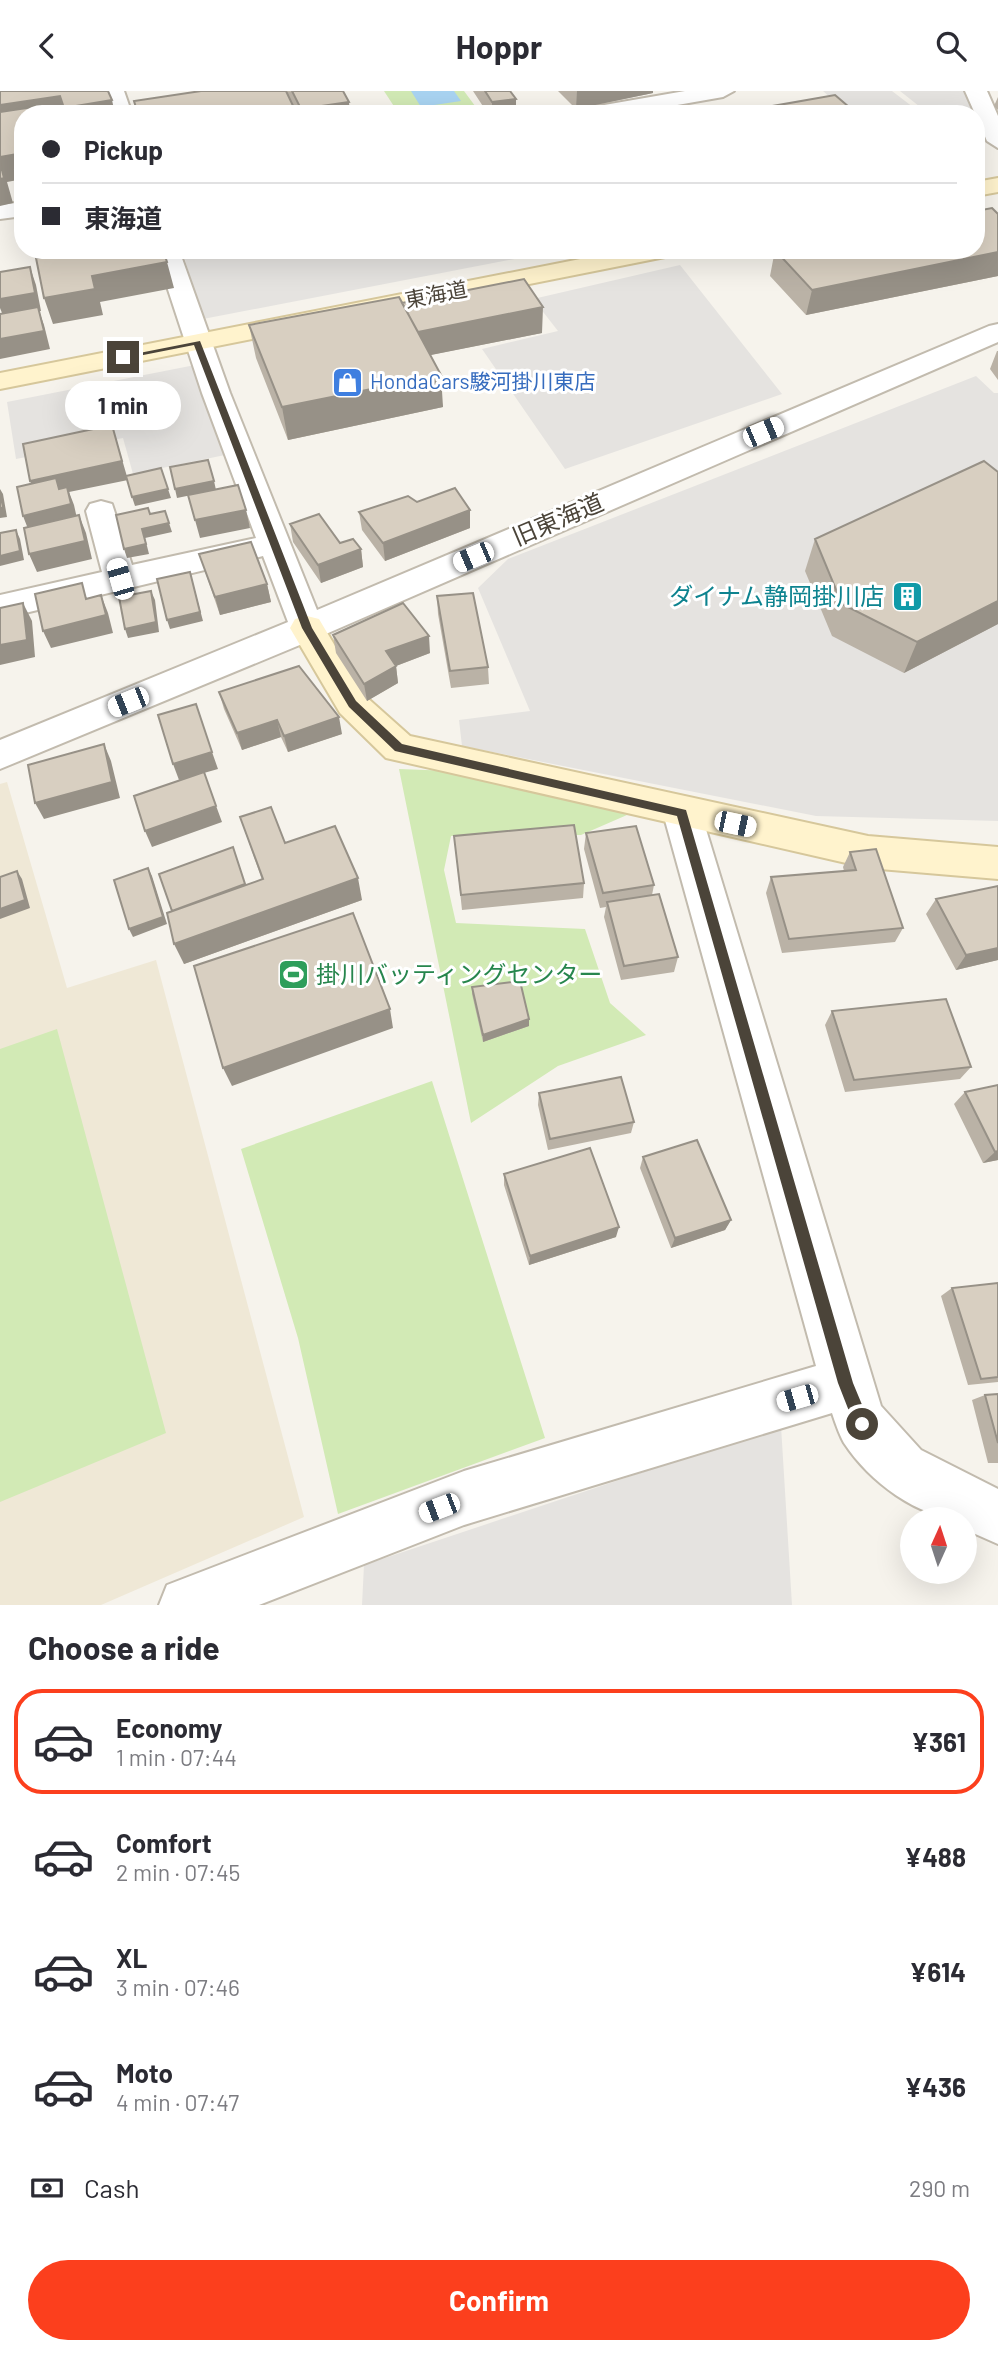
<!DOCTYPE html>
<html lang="en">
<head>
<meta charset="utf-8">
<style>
  body { margin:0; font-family:Barlow,"Noto Sans JP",sans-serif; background:#f2f2f3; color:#2b2b33; height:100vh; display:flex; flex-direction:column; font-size:26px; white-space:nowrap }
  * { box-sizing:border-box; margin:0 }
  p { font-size:23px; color:#7c7c81 }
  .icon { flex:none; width:38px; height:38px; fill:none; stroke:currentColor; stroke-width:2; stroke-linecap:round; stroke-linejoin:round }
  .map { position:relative; height:1514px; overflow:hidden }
  .sheet { display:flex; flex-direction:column; background:#fff; flex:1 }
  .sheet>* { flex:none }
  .banner { position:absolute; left:14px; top:14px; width:971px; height:154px; border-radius:28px; box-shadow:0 7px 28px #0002; display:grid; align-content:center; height:154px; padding:0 28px; background:#fff }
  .needle { width:46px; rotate:3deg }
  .fabs { position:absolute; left:900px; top:1416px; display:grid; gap:14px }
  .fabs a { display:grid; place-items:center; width:77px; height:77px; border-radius:50%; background:#fff; box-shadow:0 7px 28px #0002; font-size:35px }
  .end { position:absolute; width:32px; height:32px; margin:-16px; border:9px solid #4b4439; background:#fff; box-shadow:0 0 0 4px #fff }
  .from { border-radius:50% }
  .bubble { position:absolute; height:49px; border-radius:24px; background:#fff; box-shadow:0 7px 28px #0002; font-size:23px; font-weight:700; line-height:49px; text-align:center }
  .car { position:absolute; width:21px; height:42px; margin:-21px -10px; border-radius:9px; box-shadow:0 0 5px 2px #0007; background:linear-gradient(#fff 24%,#345 0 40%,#fff 0 76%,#345 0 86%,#fff 0) }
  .banner b { display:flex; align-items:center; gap:24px; height:66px; font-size:26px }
  .banner b+b { border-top:2px solid #e1e1e2 }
  .banner i { width:18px; height:18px; background:#2b2b33 }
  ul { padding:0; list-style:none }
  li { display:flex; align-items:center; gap:21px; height:105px; margin:0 14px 10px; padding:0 14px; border:4px solid transparent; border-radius:28px }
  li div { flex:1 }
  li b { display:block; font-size:26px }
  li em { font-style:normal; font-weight:700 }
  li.current { border-color:#fc3f1d }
  li>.icon { width:63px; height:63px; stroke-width:1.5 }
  h2 { padding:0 28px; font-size:32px; line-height:84px }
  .pay { display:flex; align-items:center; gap:18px; height:77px; padding:0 28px; font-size:26px }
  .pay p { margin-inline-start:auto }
  .primary-button { display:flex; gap:14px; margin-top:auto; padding:14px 28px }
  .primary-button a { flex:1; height:80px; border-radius:42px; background:#fc3f1d; color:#fff; font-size:28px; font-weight:700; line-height:80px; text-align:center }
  header { display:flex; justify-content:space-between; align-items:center; height:91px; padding:0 28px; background:#fff; font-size:32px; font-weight:700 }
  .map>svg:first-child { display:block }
  .education { fill:#efe8d6 }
  .green { fill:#d2eab5 }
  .parking { fill:#e5e3e0 }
  .water { fill:#a9d4f2 }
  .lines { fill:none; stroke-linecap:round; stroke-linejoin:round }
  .street-casing { stroke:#c2bbae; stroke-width:4 }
  .secondary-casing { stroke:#d6c79b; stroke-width:4 }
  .street { fill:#fff; fill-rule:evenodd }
  .secondary { fill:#fff3cd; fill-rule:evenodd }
  .wall { fill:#bab2a6 }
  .shaded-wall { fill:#979187 }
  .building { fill:#d8cfc1; stroke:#979187; stroke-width:2 }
  .route { fill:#4b4439 }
  .labels { text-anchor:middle; stroke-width:6; stroke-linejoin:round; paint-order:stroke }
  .far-street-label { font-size:21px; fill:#4b4439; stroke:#fff }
  .far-shop-label { font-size:21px; fill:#366cbe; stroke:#fff; text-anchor:start }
  .street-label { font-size:24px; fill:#4b4439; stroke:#fff }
  .culture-label { font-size:24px; fill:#0d838f; stroke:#fff; text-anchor:end }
  .leisure-label { font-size:24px; fill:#27864d; stroke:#fff; text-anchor:start }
</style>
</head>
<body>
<header><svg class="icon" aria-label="back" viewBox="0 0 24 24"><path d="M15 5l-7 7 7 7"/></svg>Hoppr<svg class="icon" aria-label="search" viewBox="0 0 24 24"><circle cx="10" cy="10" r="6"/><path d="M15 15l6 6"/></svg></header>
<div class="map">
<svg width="998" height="1514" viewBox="0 0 998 1514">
  <rect width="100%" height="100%" fill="#f6f3ec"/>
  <path class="education" d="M7,691L67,897L156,869L304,1426L101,1514H0V693Z"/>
  <path class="green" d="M384,0H464L481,23H399Z
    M399,678L505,682L627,724L581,744L451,745L444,779L456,832L585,838L610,912L646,944L558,975L471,1032Z
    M57,938L166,1342L0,1411V958Z
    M432,990L545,1347L338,1423L298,1247L241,1058Z"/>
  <path class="parking" d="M823,0H892L922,23H849Z
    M900,0H965L976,23H929Z
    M182,159H561L203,228Z
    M680,174L782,303L565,378L482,258L558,240L533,208Z
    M195,274L225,364L133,383L123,347L16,368L7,311Z
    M976,285L994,302H998V730L816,725L462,655L459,629L530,620L478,497L508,468Z
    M781,1335L792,1514H362L364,1474Z"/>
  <path class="water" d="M411,0H454L461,10L421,16Z"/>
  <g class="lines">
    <defs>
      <path id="street" d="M102,0H124L132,23H110Z
        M685,0H734L723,6L626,23H576L587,17Z
        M965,0H987L998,25V57L987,50Z
        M23,111V125L0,128V114Z
        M155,159H179L230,302L317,519L989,235L998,233V251L319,546L0,678V649L288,531L263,465L0,528V504L102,481L86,420L90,413L101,410L112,413L132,474L256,447L202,302Z
        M682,707L695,711L701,722L881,1315L921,1359L998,1398V1453L964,1438V1428C918,1428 869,1390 844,1352C839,1343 835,1331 832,1322L464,1434L259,1514H159L167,1494L464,1380L816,1275L663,722L669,711Z"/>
      <path id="secondary" d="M998,87V101L976,105V91Z
        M626,159H677L674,164L665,166L0,298V282Z
        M307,525L319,528L364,604L410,645L868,745L998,756V788L868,777L386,667L340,622L290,537L295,528Z"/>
    </defs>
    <use href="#street" class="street-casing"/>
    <use href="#secondary" class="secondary-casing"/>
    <use href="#street" class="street"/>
    <use href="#secondary" class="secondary"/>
  </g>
  <path class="wall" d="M201,0H343L350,23H137L134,10Z
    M473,0H510L516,23H488Z
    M558,0H653V2L576,18Z
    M998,6V19L994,15Z
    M998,123V185L806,224L770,185L775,159Z
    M402,212L542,242L430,264L443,316L288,349L256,267L249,234Z
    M997,260H998V289L990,278Z
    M998,381V533L904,582L832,545L805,480L815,448Z
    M417,411L470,437L385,470L362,439L359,421Z
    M290,433L340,452L361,458L363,476L321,492L293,451Z
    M199,463L267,493L271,511L220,524Z
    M437,505L488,576L489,593L451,597L438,523Z
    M333,544L430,562L396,575L398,592L367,610L336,562Z
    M219,601L342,643L288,661L281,646L242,659L224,618Z
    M240,726L285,752L362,809L184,873L172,820L262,789Z
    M586,742L654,794L652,804L678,866L674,881L621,889L604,826L606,816L600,817L584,758Z
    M454,745L584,792L583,807L462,819Z
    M850,761L903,837L895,851L782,862L766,802L771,786L844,780L843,776Z
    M936,808L998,869L956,879L926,823Z
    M472,896L529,935L483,951L472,903Z
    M832,920L971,976L960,988L845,1001L825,934Z
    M998,994V1069L983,1072L954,1013L965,1001Z
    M539,1002L634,1031L631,1042L548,1059L538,1014Z
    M643,1066L731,1129L725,1139L671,1157L640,1077Z
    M504,1083L616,1146L529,1174L504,1094Z
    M998,1192V1291L968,1294L941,1205L952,1197Z
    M998,1303V1372H988L972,1309L985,1304Z"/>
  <path class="shaded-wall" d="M577,0H653V2L576,18Z
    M60,5L65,23H23L0,40V14Z
    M516,8V23H492V11Z
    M112,9L115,23H65L64,17Z
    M349,11L350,23H302L301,18Z
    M23,62V88L7,91L13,112L0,115V66Z
    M23,91V110L17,92Z
    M998,161V185L806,224L812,199Z
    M167,171L174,197L100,211L103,224L53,233L44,207L92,185Z
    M30,176L36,194L41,220H39L44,234L50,258L0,268V248L4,227L0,217V208Z
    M543,216L542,242L416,267L415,241Z
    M441,284L443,316L288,349L282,316Z
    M112,334L128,389L69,401L74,414L78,432L30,443L23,425L37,408L30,390Z
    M214,390L216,399L177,407L175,398Z
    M0,398L3,403L7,426L0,427Z
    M168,398L171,407L135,415L132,406Z
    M246,419L250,437L200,447L195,429Z
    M470,419V437L385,470L383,452Z
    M79,424L86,442L92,468L37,481L29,463Z
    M169,432L172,441L145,447L149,463L127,467L124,458L142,438Z
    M16,439L20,448L24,469L0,475V465Z
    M361,458L363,476L321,492L318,474Z
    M190,481L203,530L170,538L167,529Z
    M267,493L271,511L220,524L215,506Z
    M151,500L155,509L159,541L128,547L125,538Z
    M101,504L108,522L113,542L51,557L43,540Z
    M998,510V533L904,582L917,551Z
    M23,512L32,530L35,566L0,574V554Z
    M429,545L430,562L388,578L386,560Z
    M396,575L398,592L367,610L364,593Z
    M339,626L342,643L288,661L284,645Z
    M277,629L281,646L242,659L237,642Z
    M104,653L111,670L120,707L44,728L35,712Z
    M212,661L218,678L179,689L173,673Z
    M204,682L222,731L152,756L145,740Z
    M148,777L152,785L167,833L133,846L129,838Z
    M17,780L22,788L30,817L0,828V818Z
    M358,787L362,809L184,873L174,853Z
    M998,857V869L956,879L966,864Z
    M390,918L393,937L232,995L223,977Z
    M529,928V935L483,951V944Z
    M998,1060V1069L983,1072L995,1061Z
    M731,1129L725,1139L671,1157L675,1147Z
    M619,1136L616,1146L529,1174L530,1165Z"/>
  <path class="building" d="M0,0H108L112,9L64,17L60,5L0,14Z
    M201,0H286L296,21L284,23H138L134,10Z
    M292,0H343L349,11L301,18Z
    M485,0H510L516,8L492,11Z
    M835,4L856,22L754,23L750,19Z
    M40,15L41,23H23V62L0,66V21Z
    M0,71L4,87L0,88Z
    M23,76V91L17,92L13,78Z
    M992,117L998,123V161L812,199L775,159H976V120Z
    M60,159H82L61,163Z
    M82,159H163L167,171L92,185L95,198L44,207L36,167Z
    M30,176L35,202L0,208V181Z
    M524,188L543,216L418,241L402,212Z
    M399,206L441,284L282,316L249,234Z
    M38,216L44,240L0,248V223Z
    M112,334L122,370L30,390L23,353Z
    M208,369L214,390L175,398L170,376Z
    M984,370L998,381V510L917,551L842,513L815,448Z
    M161,377L168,398L132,406L126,385Z
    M56,387L59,398L67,396L71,413L23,425L17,396Z
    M238,394L246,419L195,429L188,404Z
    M455,397L470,419L383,452L359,421L408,405L417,411Z
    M0,402L3,416L0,417Z
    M148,417L150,423L165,420L169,432L142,438L146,453L124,458L116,424Z
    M319,423L340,452L353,448L361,458L318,474L290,433Z
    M79,424L85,450L29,463L24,437Z
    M16,439L20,460L0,465V442Z
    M251,451L267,493L215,506L199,463Z
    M190,481L200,521L167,529L157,488Z
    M82,492L86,508L101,504L106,524L43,540L35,503Z
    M151,500L156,531L125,538L119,506Z
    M473,502L488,576L450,580L437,505Z
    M23,512L27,549L0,554V517Z
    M403,512L429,545L386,560L396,575L364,593L333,544Z
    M299,575L339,626L284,645L277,629L237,642L219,601Z
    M196,613L212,661L173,673L158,624Z
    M104,653L112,691L35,712L28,674Z
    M204,681L216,715L145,740L134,705Z
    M271,716L285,752L335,735L358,787L174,853L167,822L263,788L240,726Z
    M574,734L584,792L461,804L454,745Z
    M636,735L654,794L603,802L586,742Z
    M233,756L245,793L172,820L159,783Z
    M876,758L903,837L789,848L771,786L856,779L850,761Z
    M148,777L163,826L129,838L114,789Z
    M17,780L25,809L0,818V786Z
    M998,795V857L966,864L936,808Z
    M659,803L678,866L624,875L607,811Z
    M353,822L390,918L223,977L194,875Z
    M520,890L529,928L483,944L472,896Z
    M946,908L971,976L854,989L832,920Z
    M621,986L634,1031L550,1048L539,1002Z
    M998,994V1060L995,1061L965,1001Z
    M697,1049L731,1129L675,1147L643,1066Z
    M590,1057L619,1136L530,1165L504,1083Z
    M998,1192V1286L981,1288L952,1197Z
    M998,1303V1352L985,1304Z"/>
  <path class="route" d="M200,250L312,537L356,610L402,653L686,719L853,1292L870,1333L867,1338H856L838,1292L677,725L395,660L349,616L302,537L194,254L123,268L119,266Z"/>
  <defs>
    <symbol id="shop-square" viewBox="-11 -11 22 22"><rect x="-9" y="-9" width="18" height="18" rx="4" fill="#3f7fe0" stroke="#fff"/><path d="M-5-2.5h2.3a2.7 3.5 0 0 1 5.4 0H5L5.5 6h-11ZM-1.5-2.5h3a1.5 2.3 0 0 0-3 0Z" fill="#fff"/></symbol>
    <symbol id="building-square" viewBox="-11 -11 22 22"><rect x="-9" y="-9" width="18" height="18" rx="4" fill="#0f9aa8" stroke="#fff"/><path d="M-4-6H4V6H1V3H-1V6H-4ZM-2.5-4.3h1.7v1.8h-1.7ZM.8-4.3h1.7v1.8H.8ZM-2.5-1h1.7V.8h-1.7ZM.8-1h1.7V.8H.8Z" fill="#fff"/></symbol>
    <symbol id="stadium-square" viewBox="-11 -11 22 22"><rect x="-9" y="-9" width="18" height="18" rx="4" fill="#2e9e5b" stroke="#fff"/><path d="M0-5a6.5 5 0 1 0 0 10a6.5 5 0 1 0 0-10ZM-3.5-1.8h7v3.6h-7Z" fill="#fff"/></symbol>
  </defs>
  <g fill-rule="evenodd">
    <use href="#shop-square" x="330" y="274" width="35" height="35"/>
    <use href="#building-square" x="890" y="488" width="35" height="35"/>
    <use href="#stadium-square" x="276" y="866" width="35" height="35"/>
  </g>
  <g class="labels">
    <g class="far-street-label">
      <text transform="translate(436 204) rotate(-11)" y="7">東海道</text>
    </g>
    <g class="far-shop-label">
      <text x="370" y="298">HondaCars駿河掛川東店</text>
    </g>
    <g class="street-label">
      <text transform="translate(558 429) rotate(-23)" y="8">旧東海道</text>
    </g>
    <g class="culture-label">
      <text x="884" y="514">ダイナム静岡掛川店</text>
    </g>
    <g class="leisure-label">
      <text x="316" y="892">掛川バッティングセンター</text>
    </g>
  </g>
</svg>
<div class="fabs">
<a><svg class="needle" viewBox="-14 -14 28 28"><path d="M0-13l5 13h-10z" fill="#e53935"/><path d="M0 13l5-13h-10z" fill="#7c7c81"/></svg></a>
</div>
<i class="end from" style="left:862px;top:1333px"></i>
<i class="end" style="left:123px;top:266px"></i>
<div class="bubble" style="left:65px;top:290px;width:116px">1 min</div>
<i class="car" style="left:763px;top:341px;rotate:67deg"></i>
<i class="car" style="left:473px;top:466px;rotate:247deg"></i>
<i class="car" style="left:120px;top:488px;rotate:344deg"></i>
<i class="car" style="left:128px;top:611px;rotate:248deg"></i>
<i class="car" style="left:735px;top:733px;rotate:102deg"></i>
<i class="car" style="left:797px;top:1307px;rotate:254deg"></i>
<i class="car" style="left:439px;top:1417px;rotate:249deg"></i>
<div class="banner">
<b><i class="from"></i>Pickup</b>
<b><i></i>東海道</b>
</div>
</div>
<section class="sheet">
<h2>Choose a ride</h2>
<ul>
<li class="current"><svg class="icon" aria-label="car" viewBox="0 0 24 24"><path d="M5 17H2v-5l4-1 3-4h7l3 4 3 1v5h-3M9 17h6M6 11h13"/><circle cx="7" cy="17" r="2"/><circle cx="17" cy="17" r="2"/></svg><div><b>Economy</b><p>1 min · 07:44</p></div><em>¥361</em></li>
<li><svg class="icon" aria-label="car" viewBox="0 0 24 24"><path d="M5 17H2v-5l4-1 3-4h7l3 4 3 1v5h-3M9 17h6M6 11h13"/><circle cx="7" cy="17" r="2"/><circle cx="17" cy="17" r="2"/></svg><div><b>Comfort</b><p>2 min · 07:45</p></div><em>¥488</em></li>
<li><svg class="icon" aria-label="car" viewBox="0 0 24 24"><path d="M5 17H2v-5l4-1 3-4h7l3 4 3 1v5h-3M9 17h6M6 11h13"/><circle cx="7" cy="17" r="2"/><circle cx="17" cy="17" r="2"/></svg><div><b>XL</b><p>3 min · 07:46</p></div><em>¥614</em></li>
<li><svg class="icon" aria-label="car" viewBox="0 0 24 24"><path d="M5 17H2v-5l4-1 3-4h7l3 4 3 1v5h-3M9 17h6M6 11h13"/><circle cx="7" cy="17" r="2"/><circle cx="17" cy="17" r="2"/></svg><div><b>Moto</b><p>4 min · 07:47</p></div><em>¥436</em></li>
</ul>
<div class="pay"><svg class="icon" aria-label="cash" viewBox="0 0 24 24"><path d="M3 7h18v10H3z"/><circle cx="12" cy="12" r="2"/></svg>Cash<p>290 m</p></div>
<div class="primary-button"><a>Confirm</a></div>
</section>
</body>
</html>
